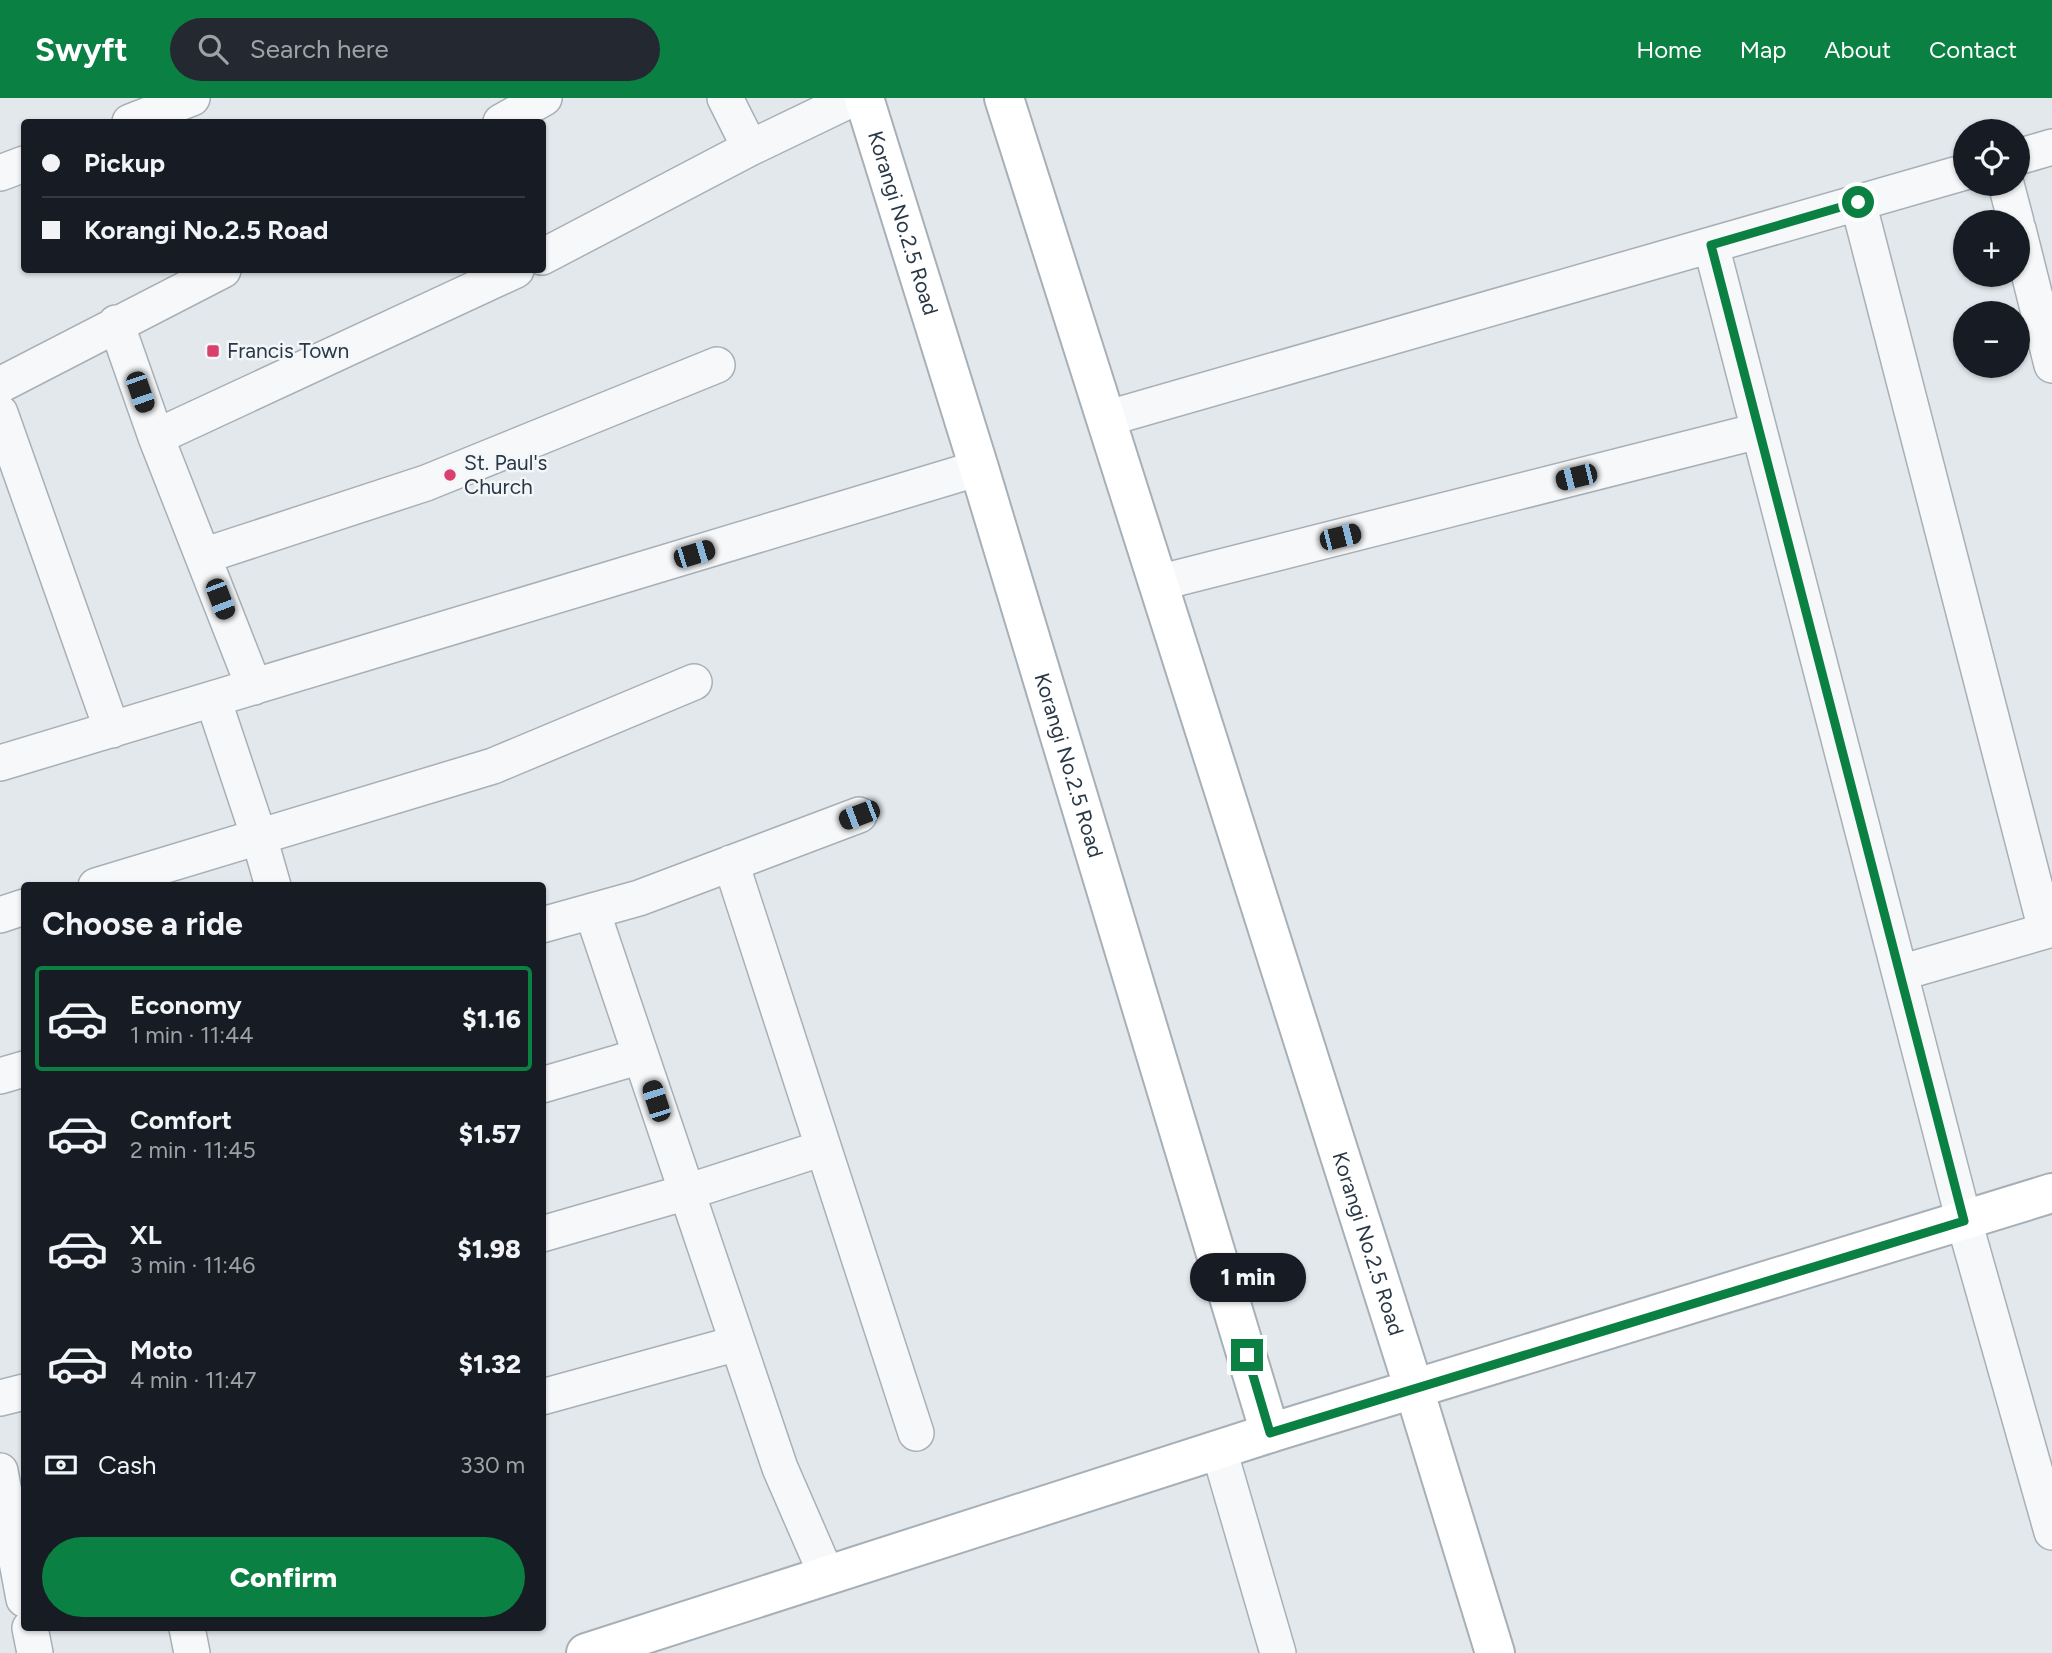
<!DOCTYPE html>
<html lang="en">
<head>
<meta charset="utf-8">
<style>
  body { margin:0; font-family:Figtree,sans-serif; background:#242831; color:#f1f3f6; height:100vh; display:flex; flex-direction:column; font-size:26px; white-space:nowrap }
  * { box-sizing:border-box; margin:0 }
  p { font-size:23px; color:#9ea1a6 }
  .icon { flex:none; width:38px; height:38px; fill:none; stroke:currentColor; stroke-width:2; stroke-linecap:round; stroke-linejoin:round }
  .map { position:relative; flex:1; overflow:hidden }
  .side { position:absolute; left:21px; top:784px; width:525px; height:749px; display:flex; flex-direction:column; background:#171b24; border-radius:7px; box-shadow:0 2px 5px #0004 }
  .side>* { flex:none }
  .hud { position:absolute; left:21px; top:21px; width:525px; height:154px; border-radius:7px; box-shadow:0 2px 5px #0004; display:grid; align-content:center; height:154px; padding:0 21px; background:#171b24 }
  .controls { position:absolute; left:1953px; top:21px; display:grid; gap:14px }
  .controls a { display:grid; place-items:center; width:77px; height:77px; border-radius:50%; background:#171b24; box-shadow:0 2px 5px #0004; font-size:35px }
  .end { position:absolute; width:32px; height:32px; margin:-16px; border:9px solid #0b8043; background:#fff; box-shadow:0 0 0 4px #fff }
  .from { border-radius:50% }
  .bubble { position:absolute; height:49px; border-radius:24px; background:#171b24; box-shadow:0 2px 5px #0004; font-size:23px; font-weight:800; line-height:49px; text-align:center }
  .car { position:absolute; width:21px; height:42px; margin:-21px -10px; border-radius:9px; box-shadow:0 0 5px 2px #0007; background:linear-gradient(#222 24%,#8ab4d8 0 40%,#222 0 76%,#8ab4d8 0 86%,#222 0) }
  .hud b { display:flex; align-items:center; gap:24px; height:66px; font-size:26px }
  .hud b+b { border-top:2px solid #363941 }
  .hud i { width:18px; height:18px; background:#f1f3f6 }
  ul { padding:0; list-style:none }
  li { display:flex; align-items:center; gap:21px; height:105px; margin:0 14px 10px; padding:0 7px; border:4px solid transparent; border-radius:7px }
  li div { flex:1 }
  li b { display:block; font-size:26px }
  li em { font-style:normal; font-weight:800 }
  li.active { border-color:#0b8043 }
  li>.icon { width:63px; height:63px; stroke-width:1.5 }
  h2 { padding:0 21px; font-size:32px; line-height:84px }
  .pay { display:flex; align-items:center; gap:18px; height:77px; padding:0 21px; font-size:26px }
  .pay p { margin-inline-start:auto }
  .cta { display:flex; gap:14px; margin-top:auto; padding:14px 21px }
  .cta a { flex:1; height:80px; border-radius:42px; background:#0b8043; color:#fff; font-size:28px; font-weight:800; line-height:80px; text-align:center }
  header { display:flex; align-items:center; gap:42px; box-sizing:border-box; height:98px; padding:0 35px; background:#0b8043; color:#fff }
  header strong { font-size:33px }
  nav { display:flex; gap:38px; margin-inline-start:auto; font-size:24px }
  .search { width:490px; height:63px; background:#242831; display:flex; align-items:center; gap:18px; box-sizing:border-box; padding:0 24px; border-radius:38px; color:#9ea1a6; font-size:26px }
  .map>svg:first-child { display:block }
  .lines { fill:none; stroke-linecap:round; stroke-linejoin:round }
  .street-casing { stroke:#a7b0b7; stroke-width:38 }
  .secondary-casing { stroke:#a7b0b7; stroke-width:42 }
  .street { stroke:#f6f8fa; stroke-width:35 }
  .secondary { stroke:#fff; stroke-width:38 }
  .route { stroke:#0b8043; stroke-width:9 }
  .poi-dot { fill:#db3f6d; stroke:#f3f7f9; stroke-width:2.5 }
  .labels { text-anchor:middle; stroke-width:5; stroke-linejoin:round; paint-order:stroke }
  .street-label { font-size:21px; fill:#293846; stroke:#f3f7f9 }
  .poi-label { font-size:21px; fill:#293846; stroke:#f3f7f9; text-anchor:start }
</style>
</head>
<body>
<header>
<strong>Swyft</strong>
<div class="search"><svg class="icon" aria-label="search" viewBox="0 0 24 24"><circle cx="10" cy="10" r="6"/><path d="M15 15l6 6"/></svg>Search here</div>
<nav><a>Home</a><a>Map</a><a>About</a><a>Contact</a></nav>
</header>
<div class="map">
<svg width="2052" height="1555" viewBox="0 0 2052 1555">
  <rect width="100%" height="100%" fill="#e3e8ec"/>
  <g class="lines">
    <defs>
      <path id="street" d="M725,0L750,50
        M130,24L192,0
        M501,24L544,0
        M2018,59L2052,49
        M0,75L24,66
        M2006,86L2016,124
        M1858,104L2046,832
        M2018,131L2052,267
        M1711,147L1964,1123L2052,1434
        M542,159L750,50L854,0
        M116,225L156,339L254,589
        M0,287L223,172
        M0,315L112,632
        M1105,321L1965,74
        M156,339L516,172
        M203,458L426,385L717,267
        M1158,485L1758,333
        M213,601L259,739L273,788
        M0,665L979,370
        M731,765L916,1335
        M96,788L493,668L694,584
        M592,813L780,1370L827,1478
        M0,817L24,809
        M542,827L639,800L859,717
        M1900,875L2052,831
        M0,978L24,971
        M542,987L641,958
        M542,1136L687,1094L823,1050
        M542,1299L738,1245
        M0,1300L24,1294
        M1219,1352L1278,1555
        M0,1373L24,1501
        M30,1530L35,1555
        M187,1530L192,1555"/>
      <g id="secondary">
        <path id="s1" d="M864,0L979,370L1270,1335"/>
        <path id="s2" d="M1004,0L1414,1291L1495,1555"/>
        <path d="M586,1555L1270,1335L2052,1095"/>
      </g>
    </defs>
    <use href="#street" class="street-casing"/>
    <use href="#secondary" class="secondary-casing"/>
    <use href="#street" class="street"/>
    <use href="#secondary" class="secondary"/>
  </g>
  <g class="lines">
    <path class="route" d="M1247,1257L1270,1335L1964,1123L1711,147L1858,104"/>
  </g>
  <g class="poi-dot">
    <rect x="206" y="246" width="14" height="14" rx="3.5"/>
    <circle cx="450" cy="377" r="7"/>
  </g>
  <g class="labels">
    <g class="street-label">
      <text dy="7" stroke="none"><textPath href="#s1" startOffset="131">Korangi No.2.5 Road</textPath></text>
      <text dy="7" stroke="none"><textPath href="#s1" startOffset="698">Korangi No.2.5 Road</textPath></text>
      <text dy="7" stroke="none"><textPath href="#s2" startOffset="1202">Korangi No.2.5 Road</textPath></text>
    </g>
    <g class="poi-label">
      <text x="227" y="260">Francis Town</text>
      <text x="464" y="372">St. Paul's<tspan x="464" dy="24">Church</tspan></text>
    </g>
  </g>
</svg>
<div class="controls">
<a><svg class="icon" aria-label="locate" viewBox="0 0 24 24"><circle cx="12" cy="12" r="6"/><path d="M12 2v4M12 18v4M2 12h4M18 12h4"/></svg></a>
<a>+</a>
<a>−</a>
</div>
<i class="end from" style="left:1858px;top:104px"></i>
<i class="end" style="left:1247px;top:1257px"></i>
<div class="bubble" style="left:1190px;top:1155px;width:116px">1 min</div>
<i class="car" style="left:140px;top:294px;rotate:161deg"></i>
<i class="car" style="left:1576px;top:379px;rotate:256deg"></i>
<i class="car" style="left:1340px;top:439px;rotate:76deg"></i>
<i class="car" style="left:694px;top:456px;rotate:73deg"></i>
<i class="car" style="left:220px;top:501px;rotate:159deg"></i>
<i class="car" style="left:859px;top:717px;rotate:249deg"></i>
<i class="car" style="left:656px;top:1003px;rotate:342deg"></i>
<div class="hud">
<b><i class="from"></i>Pickup</b>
<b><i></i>Korangi No.2.5 Road</b>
</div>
<section class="side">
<h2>Choose a ride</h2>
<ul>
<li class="active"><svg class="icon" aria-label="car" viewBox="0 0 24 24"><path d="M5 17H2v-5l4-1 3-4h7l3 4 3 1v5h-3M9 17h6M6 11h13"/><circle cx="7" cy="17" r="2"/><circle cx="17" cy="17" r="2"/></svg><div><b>Economy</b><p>1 min · 11:44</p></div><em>$1.16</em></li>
<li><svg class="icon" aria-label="car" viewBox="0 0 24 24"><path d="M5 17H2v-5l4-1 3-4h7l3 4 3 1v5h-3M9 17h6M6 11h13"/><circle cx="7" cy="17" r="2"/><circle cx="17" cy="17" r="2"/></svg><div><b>Comfort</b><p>2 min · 11:45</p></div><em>$1.57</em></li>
<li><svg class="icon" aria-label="car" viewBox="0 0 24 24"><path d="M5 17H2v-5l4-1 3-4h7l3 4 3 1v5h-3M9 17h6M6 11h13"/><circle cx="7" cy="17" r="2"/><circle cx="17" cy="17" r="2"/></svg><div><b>XL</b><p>3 min · 11:46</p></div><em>$1.98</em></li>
<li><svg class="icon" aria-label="car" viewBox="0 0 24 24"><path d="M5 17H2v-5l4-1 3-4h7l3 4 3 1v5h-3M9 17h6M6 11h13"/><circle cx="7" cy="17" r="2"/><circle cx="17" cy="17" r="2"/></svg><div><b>Moto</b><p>4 min · 11:47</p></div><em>$1.32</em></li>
</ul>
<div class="pay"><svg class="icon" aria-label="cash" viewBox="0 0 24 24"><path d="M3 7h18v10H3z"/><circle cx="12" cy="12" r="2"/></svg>Cash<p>330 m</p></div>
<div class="cta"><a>Confirm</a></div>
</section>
</div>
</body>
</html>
